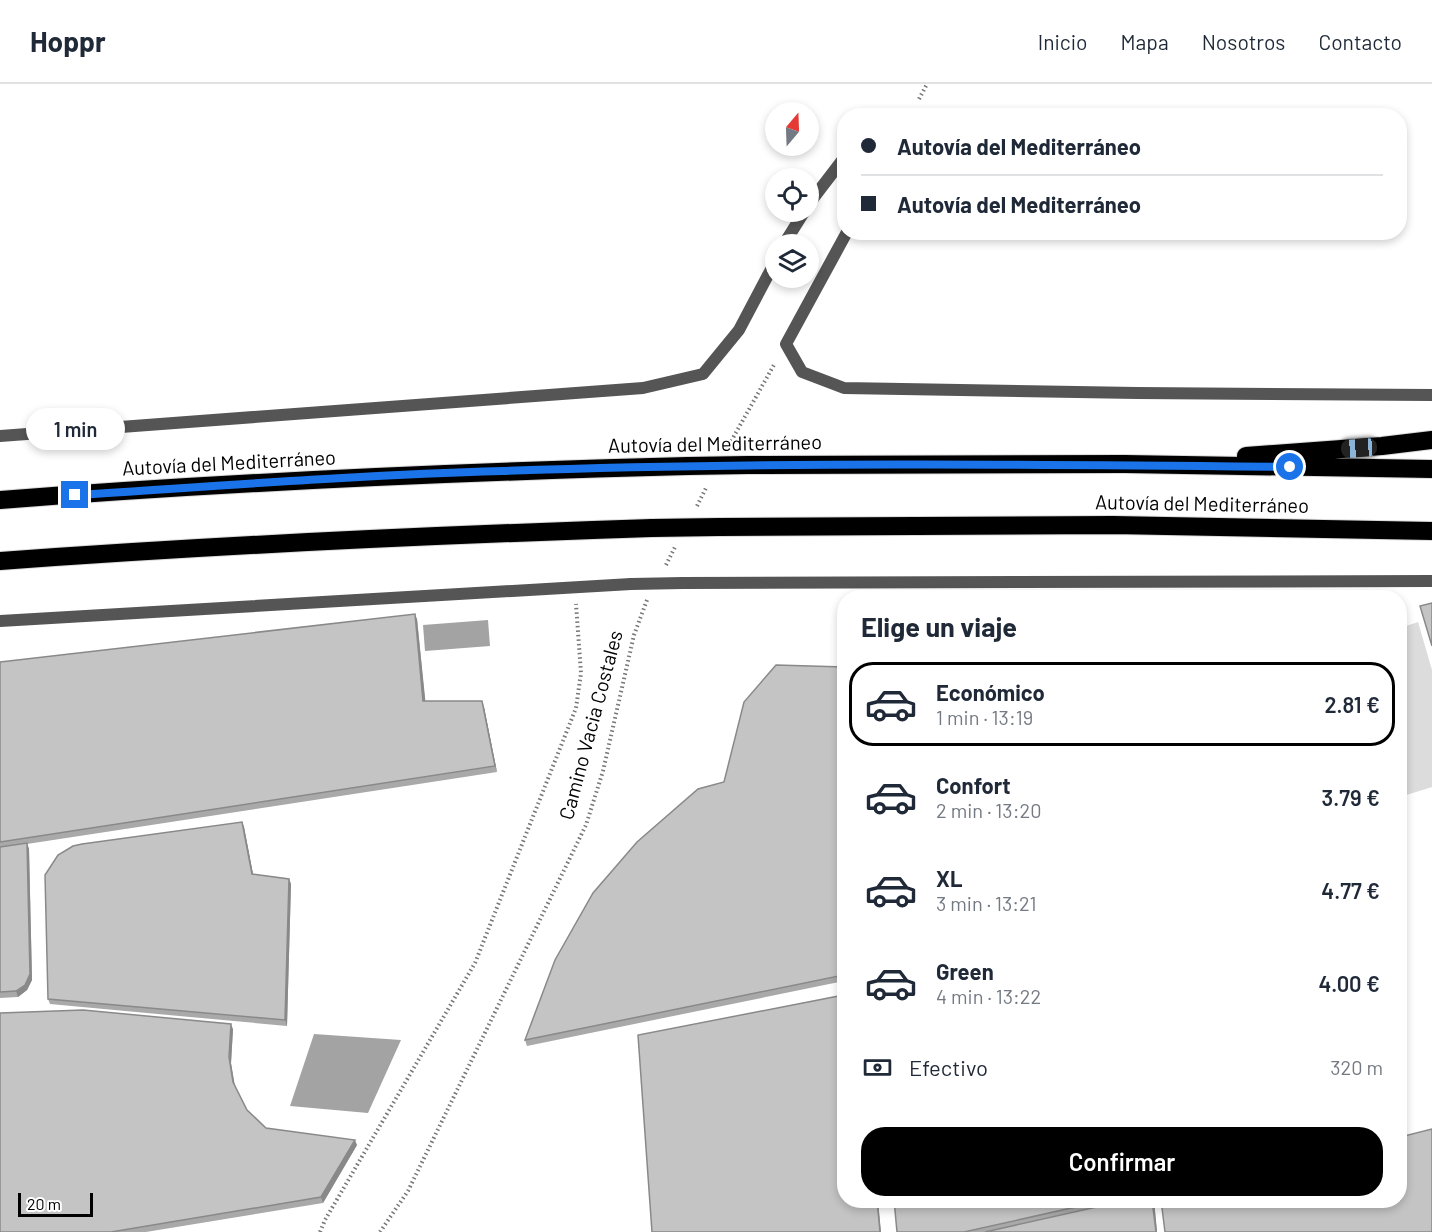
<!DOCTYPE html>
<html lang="es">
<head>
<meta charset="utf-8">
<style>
  body { margin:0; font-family:Barlow,sans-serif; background:#f6f6f7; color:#1f2937; height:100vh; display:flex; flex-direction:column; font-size:22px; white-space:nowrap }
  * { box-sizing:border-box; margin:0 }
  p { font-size:20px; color:#747a83 }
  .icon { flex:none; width:33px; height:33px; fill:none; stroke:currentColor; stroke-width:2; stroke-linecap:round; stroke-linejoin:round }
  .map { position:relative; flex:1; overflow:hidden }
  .details { position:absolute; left:837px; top:506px; width:570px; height:618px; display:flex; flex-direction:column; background:#fff; border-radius:24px; box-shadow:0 3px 9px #0003 }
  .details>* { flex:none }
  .banner { position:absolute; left:837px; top:24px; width:570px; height:132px; border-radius:24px; box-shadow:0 3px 9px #0003; display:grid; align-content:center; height:132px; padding:0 24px; background:#fff }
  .needle { width:39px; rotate:19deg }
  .buttons { position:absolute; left:765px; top:18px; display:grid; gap:12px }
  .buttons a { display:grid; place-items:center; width:54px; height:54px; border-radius:50%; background:#fff; box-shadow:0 3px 9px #0003; font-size:30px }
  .scale { position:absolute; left:18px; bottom:15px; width:75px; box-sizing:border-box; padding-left:6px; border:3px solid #000; border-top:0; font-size:16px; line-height:21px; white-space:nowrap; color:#000; -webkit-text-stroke:4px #fff; paint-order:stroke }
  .end { position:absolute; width:27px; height:27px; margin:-14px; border:8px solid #1a73e8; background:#fff; box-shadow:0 0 0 3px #fff }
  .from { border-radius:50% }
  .bubble { position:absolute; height:42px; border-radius:21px; background:#fff; box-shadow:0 3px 9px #0003; font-size:20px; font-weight:600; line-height:42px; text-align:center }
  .car { position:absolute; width:18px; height:36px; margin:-18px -9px; border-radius:8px; box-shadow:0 0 4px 2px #0007; background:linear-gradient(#222 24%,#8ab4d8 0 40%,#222 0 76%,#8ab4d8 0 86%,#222 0) }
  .banner b { display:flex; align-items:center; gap:21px; height:57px; font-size:22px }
  .banner b+b { border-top:2px solid #e0e1e3 }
  .banner i { width:15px; height:15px; background:#1f2937 }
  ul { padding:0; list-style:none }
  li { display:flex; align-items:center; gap:18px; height:84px; margin:0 12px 9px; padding:0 12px; border:3px solid transparent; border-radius:24px }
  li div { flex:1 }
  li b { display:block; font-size:22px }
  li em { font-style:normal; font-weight:600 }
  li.active { border-color:#000 }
  li>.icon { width:54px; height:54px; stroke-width:1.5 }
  h2 { padding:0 24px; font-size:27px; line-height:72px }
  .pay { display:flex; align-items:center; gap:15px; height:66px; padding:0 24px; font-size:22px }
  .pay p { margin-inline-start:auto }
  .primary-button { display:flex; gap:12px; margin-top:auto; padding:12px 24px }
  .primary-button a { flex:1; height:69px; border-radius:24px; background:#000; color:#fff; font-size:24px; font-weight:600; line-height:69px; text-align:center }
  header { display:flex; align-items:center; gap:36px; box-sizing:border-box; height:84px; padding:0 30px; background:#fff; border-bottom:2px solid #e0e1e3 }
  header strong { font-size:28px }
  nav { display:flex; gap:33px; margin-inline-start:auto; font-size:21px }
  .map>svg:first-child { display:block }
  .green { fill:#dcdcdc }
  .water { fill:#a3a3a3 }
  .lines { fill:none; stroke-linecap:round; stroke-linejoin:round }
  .highway-casing { stroke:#dbdbdb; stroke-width:20 }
  .path { stroke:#777; stroke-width:4; stroke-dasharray:1.5 3; stroke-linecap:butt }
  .street { stroke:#555; stroke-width:12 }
  .highway { stroke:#000; stroke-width:18 }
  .highway-bridge-casing { stroke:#dbdbdb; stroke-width:20; stroke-linecap:butt }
  .street-bridge { stroke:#555; stroke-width:12 }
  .highway-bridge { stroke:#000; stroke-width:18 }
  .wall { fill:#a9a9a9 }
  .shaded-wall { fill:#898989 }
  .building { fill:#c4c4c4; stroke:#898989; stroke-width:1.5 }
  .route { stroke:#1a73e8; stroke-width:8 }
  .labels { text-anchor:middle; stroke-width:4.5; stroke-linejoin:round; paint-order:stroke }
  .street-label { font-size:20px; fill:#000; stroke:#fff }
</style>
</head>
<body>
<header>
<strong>Hoppr</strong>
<nav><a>Inicio</a><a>Mapa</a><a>Nosotros</a><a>Contacto</a></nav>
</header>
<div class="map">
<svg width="1432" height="1148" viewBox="0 0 1432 1148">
  <rect width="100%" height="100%" fill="#fff"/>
  <path class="green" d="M1418,538L1432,586V703L1400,713V544Z"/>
  <path class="water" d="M488,536L490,562L425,567L423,541Z
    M314,950L401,956L368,1029L290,1022Z"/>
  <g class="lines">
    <defs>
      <path id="highway" d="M1246,372L1382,362L1432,356
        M748,381L1125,380L1432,385
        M0,416C229,398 458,388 688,382
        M719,443L1113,441L1432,447
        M0,477C217,461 435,451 652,444"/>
    </defs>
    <use href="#highway" class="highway-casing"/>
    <path class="path" d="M919,15L927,0
      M729,361L775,279
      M697,422L707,402
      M666,481L675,463
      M320,1148L325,1136L475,879L576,624L581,589L576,520
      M380,1148L408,1107L586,741L603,687L634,551L647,516"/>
    <path class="street" d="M908,32L911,31
      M808,121L844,74
      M847,148L786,260L802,288L844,304L1137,309L1432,311
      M784,160L804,128
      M0,352L643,304L703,290L739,246L776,176
      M683,499L1432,497
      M0,537L631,500"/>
    <use href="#highway" class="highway"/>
    <defs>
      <path id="highway-bridge" d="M688,382L748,381
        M652,444L719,443"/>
    </defs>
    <use href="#highway-bridge" class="highway-bridge-casing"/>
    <path class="street-bridge" d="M631,500L683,499"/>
    <use href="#highway-bridge" class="highway-bridge"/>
  </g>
  <path class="wall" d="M417,535L425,617L484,623L497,688L27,760L29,765L32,896L27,906L18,913L0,914V578Z
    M844,583V897L527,962L525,956L724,698Z
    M242,738L244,743L253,790L289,795L291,800L287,942L50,920L48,915Z
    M233,945L231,979L235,1002L247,1026L266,1044L357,1061L323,1119L146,1148H0Z
    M894,1116H1154L1157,1148H897Z"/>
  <path class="shaded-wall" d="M415,530L417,535L426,623L423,617Z
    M482,617L484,623L497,688L495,682Z
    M242,738L244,743L254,795L252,790Z
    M27,759L29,765L32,896L27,906L18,913L16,907Z
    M289,795L291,800L287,942L285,936Z
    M231,940L233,945L231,979L235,1004L233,998L229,973Z
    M355,1056L357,1061L323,1119L321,1113Z
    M877,1116H878L881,1148H880Z
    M1152,1116H1154L1157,1148H1156Z"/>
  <path class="building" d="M926,512L966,513H926Z
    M1432,519V562L1420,522Z
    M415,530L423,617H482L495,682L0,758V578Z
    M776,581L844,583V891L525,956L555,876L593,809L637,758L698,705L724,698L744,618Z
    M242,738L252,790L289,795L285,936L48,915L45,791L58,771L73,762L82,760Z
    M27,759L30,890L25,901L16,907L0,908V763Z
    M844,911V1116H877L880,1148H652L638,951Z
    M83,926L231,940L229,973L233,998L247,1026L266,1044L355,1056L321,1113L111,1148H0V929Z
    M1432,1045V1148H1165L1161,1116H1400V1053Z
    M894,1116H1107L964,1148H897Z
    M1128,1116H1152L1156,1148H985Z"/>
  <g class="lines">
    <path class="route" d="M75,411C218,402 360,391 502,387C765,378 1028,380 1290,383"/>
  </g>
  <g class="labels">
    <g class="street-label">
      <text transform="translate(715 360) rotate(-1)" y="7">Autovía del Mediterráneo</text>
      <text transform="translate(229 379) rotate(-3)" y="7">Autovía del Mediterráneo</text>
      <text transform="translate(1202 420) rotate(1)" y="7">Autovía del Mediterráneo</text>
      <text transform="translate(591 641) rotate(-75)" y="7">Camino Vacia Costales</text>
    </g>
  </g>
</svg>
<div class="buttons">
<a><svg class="needle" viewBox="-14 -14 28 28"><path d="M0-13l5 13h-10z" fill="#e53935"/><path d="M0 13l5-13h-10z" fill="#747a83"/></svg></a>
<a><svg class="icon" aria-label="locate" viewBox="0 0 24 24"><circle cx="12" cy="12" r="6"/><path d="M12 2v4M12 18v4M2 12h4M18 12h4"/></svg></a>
<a><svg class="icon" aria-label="layers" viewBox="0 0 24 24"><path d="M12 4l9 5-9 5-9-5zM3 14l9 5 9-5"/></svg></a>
</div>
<div class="scale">20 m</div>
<i class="end from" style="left:1290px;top:383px"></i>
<i class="end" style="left:75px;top:411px"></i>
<div class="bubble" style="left:26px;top:324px;width:99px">1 min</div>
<i class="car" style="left:1359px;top:364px;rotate:266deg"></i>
<div class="banner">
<b><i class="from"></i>Autovía del Mediterráneo</b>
<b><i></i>Autovía del Mediterráneo</b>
</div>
<section class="details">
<h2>Elige un viaje</h2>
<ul>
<li class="active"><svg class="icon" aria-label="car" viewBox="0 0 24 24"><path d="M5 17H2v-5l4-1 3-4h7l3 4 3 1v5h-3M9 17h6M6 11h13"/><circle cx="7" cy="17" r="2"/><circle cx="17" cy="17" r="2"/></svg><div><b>Económico</b><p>1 min · 13:19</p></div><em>2.81 €</em></li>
<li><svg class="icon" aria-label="car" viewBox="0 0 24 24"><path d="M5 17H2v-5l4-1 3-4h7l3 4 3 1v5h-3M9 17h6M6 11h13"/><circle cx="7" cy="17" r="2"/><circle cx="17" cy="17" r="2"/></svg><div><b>Confort</b><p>2 min · 13:20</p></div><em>3.79 €</em></li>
<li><svg class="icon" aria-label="car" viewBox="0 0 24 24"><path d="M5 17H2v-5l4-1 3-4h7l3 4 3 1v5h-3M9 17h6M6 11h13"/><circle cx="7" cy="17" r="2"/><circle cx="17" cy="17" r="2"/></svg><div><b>XL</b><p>3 min · 13:21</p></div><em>4.77 €</em></li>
<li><svg class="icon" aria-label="car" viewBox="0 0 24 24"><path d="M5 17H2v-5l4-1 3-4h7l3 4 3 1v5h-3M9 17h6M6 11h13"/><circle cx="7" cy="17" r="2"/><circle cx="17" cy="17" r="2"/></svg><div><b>Green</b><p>4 min · 13:22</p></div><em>4.00 €</em></li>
</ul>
<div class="pay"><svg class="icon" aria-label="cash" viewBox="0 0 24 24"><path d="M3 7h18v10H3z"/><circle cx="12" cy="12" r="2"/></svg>Efectivo<p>320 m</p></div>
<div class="primary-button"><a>Confirmar</a></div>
</section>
</div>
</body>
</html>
